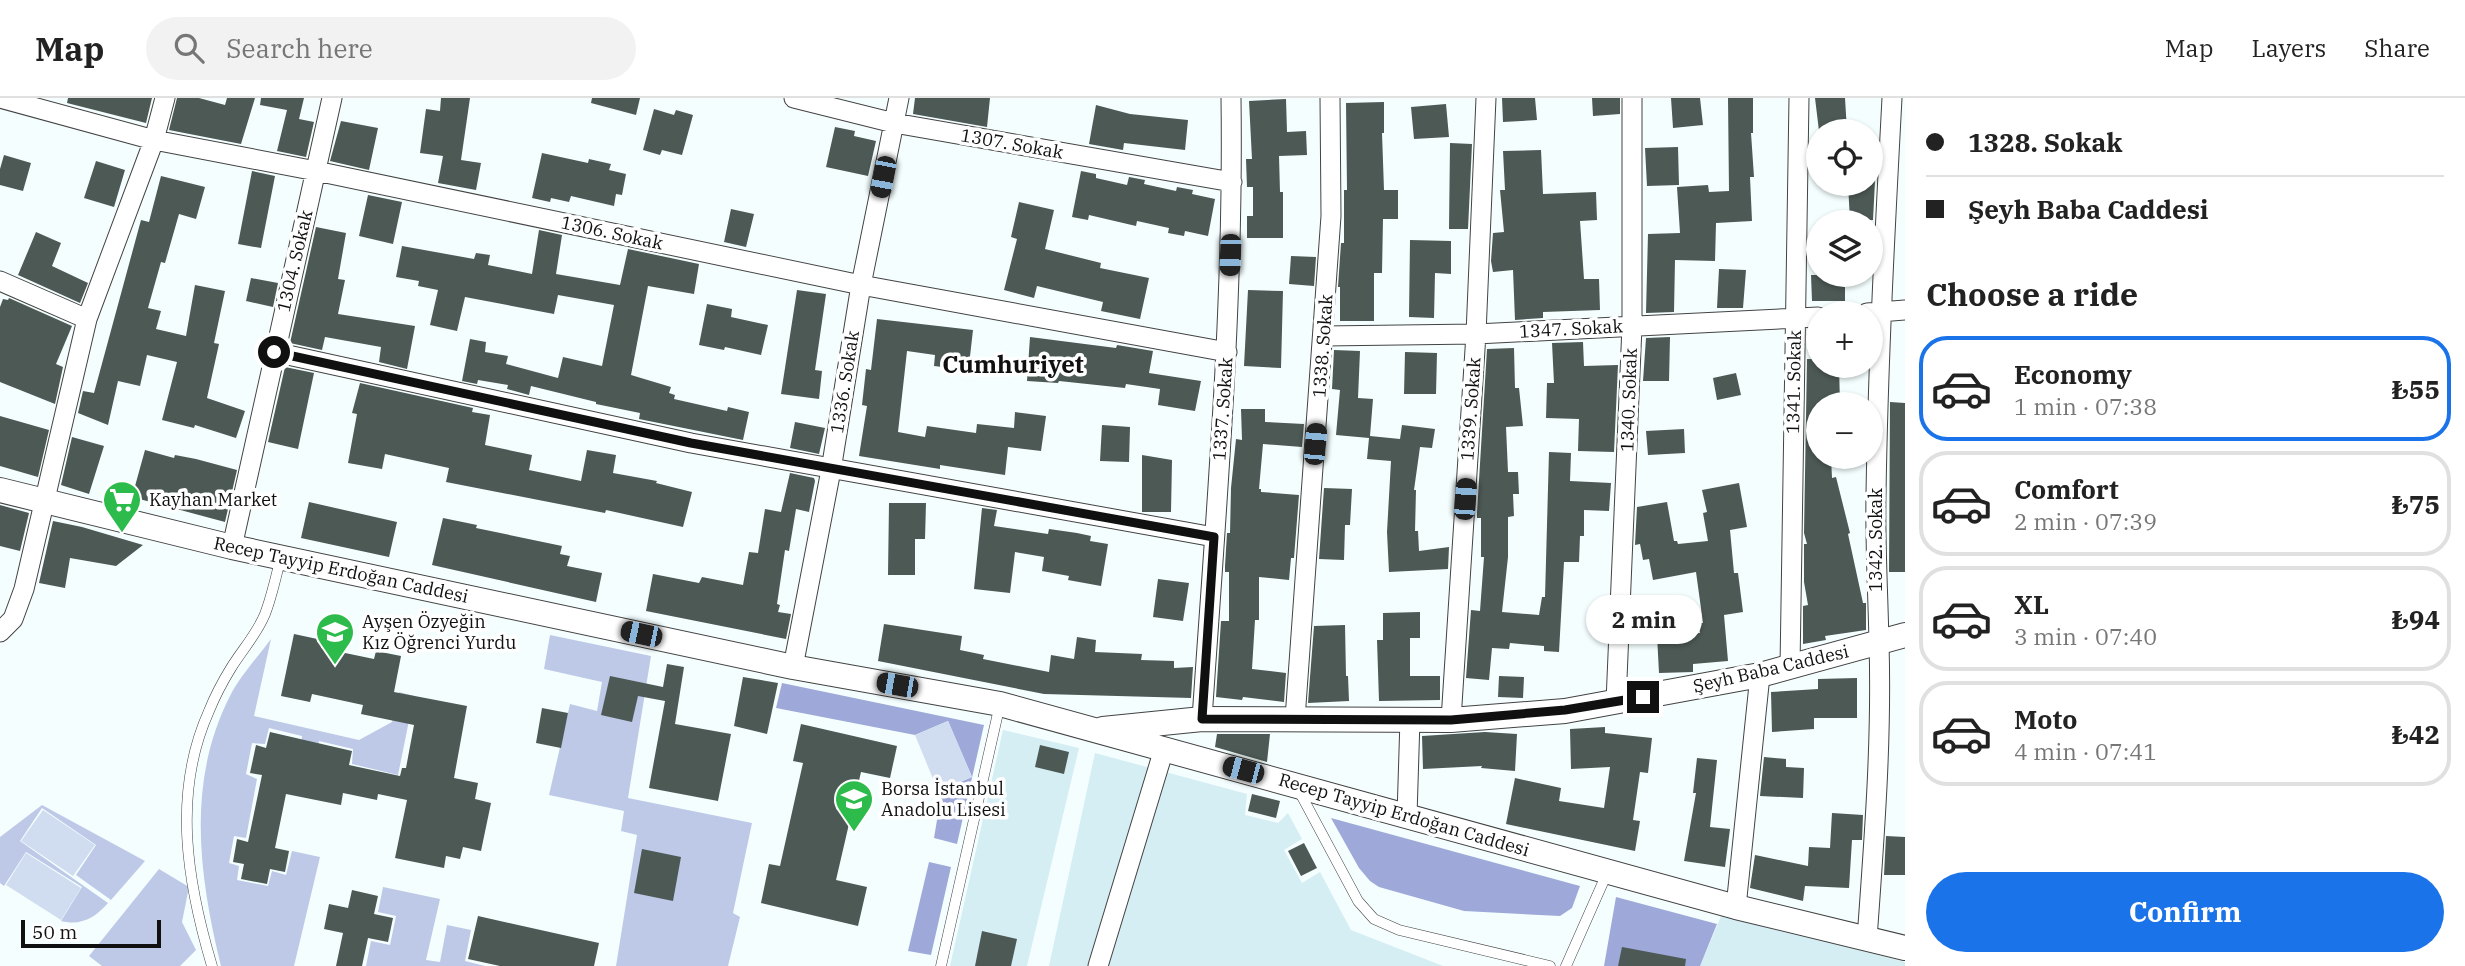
<!DOCTYPE html>
<html lang="en">
<head>
<meta charset="utf-8">
<style>
  body { margin:0; font-family:"IBM Plex Serif",serif; background:#f2f2f2; color:#222; height:100vh; display:flex; flex-direction:column; font-size:26px; white-space:nowrap }
  * { box-sizing:border-box; margin:0 }
  p { font-size:23px; color:#767676 }
  .icon { flex:none; width:38px; height:38px; fill:none; stroke:currentColor; stroke-width:2; stroke-linecap:round; stroke-linejoin:round }
  .map { position:relative; flex:1; overflow:hidden }
  .sheet { display:flex; flex-direction:column; background:#fff; width:560px }
  .sheet>* { flex:none }
  .top-card { display:grid; align-content:center; height:154px; padding:0 21px; background:#fff }
  .buttons { position:absolute; left:1806px; top:21px; display:grid; gap:14px }
  .buttons a { display:grid; place-items:center; width:77px; height:77px; border-radius:50%; background:#fff; box-shadow:0 2px 5px #0004; font-size:35px }
  .scale { position:absolute; left:21px; bottom:18px; width:140px; box-sizing:border-box; padding-left:7px; border:4px solid #101010; border-top:0; font-size:19px; line-height:24px; white-space:nowrap; color:#101010; -webkit-text-stroke:5px #fff; paint-order:stroke }
  .end { position:absolute; width:32px; height:32px; margin:-16px; border:9px solid #101010; background:#fff; box-shadow:0 0 0 4px #fff }
  .from { border-radius:50% }
  .bubble { position:absolute; height:49px; border-radius:24px; background:#fff; box-shadow:0 2px 5px #0004; font-size:23px; font-weight:700; line-height:49px; text-align:center }
  .car { position:absolute; width:21px; height:42px; margin:-21px -10px; border-radius:9px; box-shadow:0 0 5px 2px #0007; background:linear-gradient(#222 24%,#8ab4d8 0 40%,#222 0 76%,#8ab4d8 0 86%,#222 0) }
  .top-card b { display:flex; align-items:center; gap:24px; height:66px; font-size:26px }
  .top-card b+b { border-top:2px solid #e0e0e0 }
  .top-card i { width:18px; height:18px; background:#222 }
  ul { padding:0; list-style:none }
  li { display:flex; align-items:center; gap:21px; height:105px; margin:0 14px 10px; padding:0 7px; border:4px solid #e0e0e0; border-radius:28px }
  li div { flex:1 }
  li b { display:block; font-size:26px }
  li em { font-style:normal; font-weight:700 }
  li.current { border-color:#1a73e8 }
  li>.icon { width:63px; height:63px; stroke-width:1.5 }
  h2 { padding:0 21px; font-size:32px; line-height:84px }
  .action { display:flex; gap:14px; margin-top:auto; padding:14px 21px }
  .action a { flex:1; height:80px; border-radius:42px; background:#1a73e8; color:#fff; font-size:28px; font-weight:700; line-height:80px; text-align:center }
  header { display:flex; align-items:center; gap:42px; box-sizing:border-box; height:98px; padding:0 35px; background:#fff; border-bottom:2px solid #e0e0e0 }
  header strong { font-size:33px }
  nav { display:flex; gap:38px; margin-inline-start:auto; font-size:24px }
  .search { width:490px; height:63px; background:#f2f2f2; display:flex; align-items:center; gap:18px; box-sizing:border-box; padding:0 24px; border-radius:38px; color:#767676; font-size:26px }
  main { display:flex; flex:1; min-height:0 }
  .map>svg:first-child { display:block }
  .farmland { fill:#d5eef4 }
  .green { fill:#bec9e8 }
  .forest { fill:#9ea9d9 }
  .pitch { fill:#d0dcf0 }
  .building { fill:#4d5955 }
  .lines { fill:none; stroke-linecap:round; stroke-linejoin:round }
  .service-casing { stroke:#434343; stroke-width:11 }
  .minor-casing { stroke:#434343; stroke-width:21 }
  .tertiary-casing { stroke:#434343; stroke-width:26 }
  .service { stroke:#fff; stroke-width:10 }
  .minor { stroke:#fff; stroke-width:19 }
  .tertiary { stroke:#fff; stroke-width:24 }
  .route { stroke:#101010; stroke-width:9 }
  .labels { text-anchor:middle; stroke-width:7; stroke-linejoin:round; paint-order:stroke }
  .street-label { font-size:18px; fill:#101010; stroke:#fff }
  .poi-label { font-size:18px; fill:#101010; stroke:#fff; text-anchor:start }
  .district-label { font-size:24px; font-weight:bold; fill:#101010; stroke:#fff }
</style>
</head>
<body>
<header>
<strong>Map</strong>
<div class="search"><svg class="icon" aria-label="search" viewBox="0 0 24 24"><circle cx="10" cy="10" r="6"/><path d="M15 15l6 6"/></svg>Search here</div>
<nav><a>Map</a><a>Layers</a><a>Share</a></nav>
</header>
<main>
<div class="map">
<svg width="1905" height="868" viewBox="0 0 1905 868">
  <rect width="100%" height="100%" fill="#f4fefe"/>
  <path class="farmland" d="M1003,632L1079,650L1027,868H950Z
    M1095,655L1247,696L1245,717L1278,725L1288,715L1302,741L1284,752L1302,785L1320,774L1351,832L1443,868H1049Z
    M1722,816L1905,864V868H1700Z"/>
  <path class="green" d="M550,537L651,558L628,700L752,725L733,815L740,819L728,868H616L637,737L621,733L624,713L549,697L570,606L597,613L602,584L544,571Z
    M271,541L254,618L359,642L392,624L399,594L414,598L398,677L352,666L353,651L319,643L316,658L300,654L302,638L269,630L265,646L252,645L246,676L257,681L246,740L234,738L229,765L239,768L237,782L268,788L272,773L286,777L292,753L320,759L294,868H221C199,778 186,684 230,598C240,578 257,560 271,541Z
    M42,707L145,763L111,802L76,777L96,747L42,710L20,743L108,805C95,820 81,828 61,823L82,789L26,754L4,788L0,785V739Z
    M159,771L189,789L182,824L196,852L180,868H102L89,858Z
    M383,789L440,801L426,862L440,864L447,827L471,832L465,863L485,868H366L371,843L390,847L396,818L378,814Z"/>
  <path class="forest" d="M782,585L984,627L957,746L934,740L942,692L972,679L948,623L915,637L776,610Z
    M1331,720L1580,788L1572,810L1560,818L1464,813L1379,789L1370,783L1359,770Z
    M929,764L951,769L931,857L908,853Z
    M1616,799L1717,826L1700,868H1604Z"/>
  <path class="pitch" d="M948,623L972,679L938,693L915,637Z
    M43,712L95,747L73,778L21,743Z
    M26,755L81,790L61,822L6,787Z"/>
  <path class="building" d="M68,0H152L146,25L67,5Z
    M177,0H199L225,7L227,0H255L241,46L169,32Z
    M261,0H304L299,21L314,24L306,59L277,53L287,12L260,7Z
    M441,0H470L461,62L481,65L476,92L438,85L443,58L420,55L426,11L440,13Z
    M592,0H640L636,17L591,5Z
    M915,0H990L987,29L913,16Z
    M1502,0H1535L1537,22L1503,24Z
    M1592,0H1620V16L1593,18Z
    M1671,0H1700L1703,27L1673,30Z
    M1728,0H1753V35H1751L1754,79H1750L1752,123L1716,125L1715,163L1675,162L1674,214L1646,215L1648,136L1680,135L1677,89L1708,87L1709,94L1729,93Z
    M1815,0H1845L1847,33H1819Z
    M1286,1L1287,34L1306,33L1307,57L1279,58L1280,94H1283V140H1247V118H1253V89H1247L1246,61H1252L1249,3Z
    M1384,4V35H1382L1384,92H1398V121H1383L1382,175H1374V223H1340V189H1338L1341,145H1344V92H1347L1346,5Z
    M1446,6L1449,39L1414,41L1411,9Z
    M1096,7L1130,16L1188,22L1185,52L1124,45L1123,52L1089,46Z
    M654,11L674,17L676,12L693,17L682,57L662,52L660,57L643,52Z
    M341,23L378,30L369,72L330,63Z
    M835,29L855,33L854,38L876,43L868,78L826,69Z
    M1450,45L1472,46L1468,131H1449Z
    M1678,49L1679,87L1647,88L1645,50Z
    M1541,52L1543,96L1596,94L1597,122L1580,123L1584,181H1599L1600,212L1543,214V220L1515,222L1513,172L1493,174L1491,163L1493,135L1504,134L1500,92H1505L1503,53Z
    M542,55L588,65L589,61L611,66L609,72L626,76L622,97L616,96L614,108L571,98L569,104L551,100L550,104L532,100Z
    M4,57L31,65L23,93L0,87V71Z
    M96,63L125,72L114,109L84,100Z
    M252,73L275,78L261,150L238,146Z
    M1081,73L1096,76V80L1127,87L1129,79L1145,82L1144,86L1176,93L1177,89L1193,92L1192,96L1215,101L1208,138L1185,133L1184,138L1168,135L1169,130L1137,123L1136,128L1089,117L1088,122L1072,119Z
    M161,78L205,89L196,121L179,116L165,165L161,164L148,210L161,213L156,231L186,238L195,187L225,193L214,245L219,246L207,300L245,313L236,340L195,327L194,330L162,322L177,264L147,257L140,288L118,283L108,327L78,315L83,293L94,295L141,122L149,124Z
    M1875,83L1873,122L1850,123L1848,86H1871V84Z
    M368,97L402,104L393,146L359,138Z
    M1019,104L1054,112L1045,151L1101,165L1100,170L1149,180L1140,221L1101,213L1103,204L1037,188L1034,200L1004,192L1017,141L1011,139Z
    M731,111L754,116L746,149L724,144Z
    M316,129L346,135L338,181L345,182L338,216L415,228L407,271L379,264L381,249L325,239L322,252L290,245Z
    M539,132L562,137L556,176L620,187L628,151L699,166L694,196L648,188L631,277L671,289L669,295L675,297L674,301L727,313L728,309L749,314L743,342L639,321L640,315L596,306V304L531,288L529,297L507,291L508,287L478,282L477,286L462,283L470,241L486,244L485,254L508,258L506,266L558,280L563,259L602,268L614,207L558,197L554,216L465,199L457,233L430,227L438,192L418,188L419,183L396,179L402,148L474,161L476,155L490,157L488,167L532,176Z
    M36,134L61,145L52,168L88,185L80,205L18,177Z
    M1410,142L1451,143V176L1435,175L1434,220L1409,219Z
    M1291,158L1316,159L1314,188L1289,186Z
    M1719,171L1746,172L1743,210H1717Z
    M1811,177H1845V203H1812Z
    M251,180L278,185L273,209L246,203Z
    M797,192L826,196L815,272L822,273L819,301L781,296Z
    M1248,192L1283,193L1281,270L1244,268Z
    M9,200L72,228L56,266L63,269L55,306L0,284V209L3,201L8,202Z
    M707,206L732,211L731,219L768,227L761,257L725,249L724,252L699,247Z
    M877,221L973,232L969,267L951,265V270L934,268L935,257L907,253L898,334L925,339L927,328L976,335L977,326L1014,330L1015,314L1046,318L1041,353L1008,349L1005,377L940,367V371L859,358L867,308L862,307L866,271L871,272Z
    M1030,239L1116,250L1117,247L1153,253L1149,275L1201,283L1195,313L1158,307L1160,291L1126,286L1125,290L1059,283L1058,285L1027,283Z
    M1670,239L1669,283H1643L1646,240Z
    M1583,244L1584,268L1618,267L1614,354L1578,353L1579,321L1546,320L1547,285H1554L1552,245Z
    M1514,250L1515,290H1519L1523,328L1506,329L1508,374H1518L1519,396H1513L1514,418L1508,419V459L1502,514L1539,517L1542,499H1545L1549,354L1571,355L1570,383L1611,385L1609,413L1584,412V438H1580L1579,464H1564L1559,554L1544,553V548L1510,545L1509,551L1492,550L1489,582L1466,580L1471,512L1480,513L1484,459H1481V420H1477V415L1487,251Z
    M1334,252L1360,253L1358,300L1373,301L1370,338L1400,341L1402,327L1435,331L1432,350L1420,349L1414,392H1416L1415,433H1418L1419,453L1449,449L1448,471L1389,474L1387,434L1391,363L1367,361L1369,340L1336,337L1340,292L1332,291Z
    M1405,254L1437,255L1436,296H1404Z
    M1807,261H1818V268H1839L1840,306H1818V359H1831L1832,380L1836,379L1850,435L1848,436L1863,505H1866V532L1825,538L1826,542L1803,546V508L1808,507L1804,484V446H1807L1804,435Z
    M285,269L314,275L298,351L268,344Z
    M1736,275L1741,297L1717,302L1713,280Z
    M360,285L473,310L472,314L490,317L485,347L532,357L529,372L581,383L587,352L616,357L613,375L657,383L656,385L692,394L683,429L606,412L605,415L446,384L449,370L385,356L382,371L348,365L357,316L352,315Z
    M1890,304L1905,305V474H1889Z
    M1241,311H1265V324L1304,326L1302,349L1263,346L1259,391H1261V394L1299,397L1294,460H1291L1289,482L1259,479V522H1255L1252,571L1286,575L1284,604L1243,599L1242,602L1216,599L1221,523H1229V474H1225V468L1227,435H1230L1231,390L1236,341L1242,342Z
    M0,318L49,332L38,379L0,368Z
    M795,324L825,330L819,356L790,350Z
    M1102,327L1130,329L1129,364L1100,363Z
    M1684,331L1685,355L1648,357L1646,333Z
    M72,339L104,348L89,396L61,387Z
    M145,352L174,360L175,357L196,361L237,372L225,424L132,399Z
    M1142,357L1172,362L1171,414H1142Z
    M790,375L814,380L815,383L809,414L796,411L789,453L785,452L777,506L780,507L778,514L791,516L786,541L646,513L653,476L699,485L702,479L743,487L749,454L758,455L765,411L781,414Z
    M1739,385L1747,429L1730,432L1734,475H1738L1743,514L1724,517L1728,563L1693,566V574L1659,575L1657,537L1700,535L1699,525H1703L1696,474L1653,482L1649,461L1643,462L1640,446L1635,447L1637,409L1667,404L1674,443H1677L1678,446L1708,443L1703,415L1707,414L1702,392Z
    M1324,390L1352,391L1350,427H1345L1344,462L1319,461Z
    M309,404L397,424L389,459L301,440Z
    M889,405H926L925,441H915V477H888Z
    M0,407L29,415L20,453L0,448Z
    M982,410L997,412L994,428L1048,436L1049,431L1077,435L1091,438L1090,443L1108,446L1101,488L1068,482L1069,478L1042,473L1044,459L1015,454L1010,495L974,491Z
    M443,420L477,427L476,430L562,448L560,456L570,458L567,468L602,475L596,504L432,467Z
    M53,423L82,429L143,447L116,468L70,460L65,490L39,485Z
    M1158,481L1189,485L1183,523L1153,519Z
    M1645,500L1647,537L1631,538L1633,501Z
    M1420,514V540H1410V578H1440V602L1379,603L1377,542H1383V515Z
    M884,526L962,538L960,552L984,557L983,561L1049,574L1051,557L1074,561L1077,539L1096,542L1095,554L1142,556L1141,562L1174,563V570L1193,569L1191,600L1044,596L878,563Z
    M1345,527L1346,578H1348L1349,603L1308,605L1314,528Z
    M294,536L322,542L321,550L374,561L376,553L401,558L394,594L467,608L454,680L478,685L475,701L491,705L481,753L463,749L460,761L446,758L444,770L395,760L407,702L378,696L377,702L343,695L341,707L286,696L275,750L289,753L285,774L270,771L267,786L241,781L244,766L233,764L237,741L248,744L262,677L250,675L256,647L266,650L270,634L352,653L349,667L400,678L402,670H406L414,627L361,616L363,607L312,596L310,604L281,598Z
    M667,566L684,569L675,626L731,636L718,703L649,690L665,603L638,598L632,624L601,617L610,578L663,589Z
    M1499,578L1524,579L1523,600L1498,599Z
    M743,579L778,585L767,636L734,628Z
    M1857,580V620H1814V631L1772,634L1771,594L1818,591V581Z
    M542,610L568,615L561,650L536,645Z
    M801,626L897,648L890,680L861,674L836,782L867,789L858,828L761,805L769,766L780,768L803,665L793,663Z
    M1605,629V635L1652,640L1648,675L1640,674L1633,722L1640,723L1635,753L1506,726L1515,680L1561,690L1559,703L1604,710L1610,669L1571,671L1570,631Z
    M1485,634L1517,636L1515,673L1481,670L1482,668L1423,671L1422,638Z
    M1217,636H1270L1267,664L1215,649Z
    M1040,647L1069,654L1064,676L1035,669Z
    M1764,659L1786,661V669L1804,670L1803,700L1760,698Z
    M1697,660L1717,662L1710,729L1730,731L1725,769L1684,763L1696,695H1693Z
    M1252,696L1280,703L1276,720L1248,713Z
    M1832,715L1863,717L1862,742H1852L1849,790L1805,788L1803,803L1750,790L1755,757L1808,768L1809,749L1830,750Z
    M1886,738L1905,739V777H1884Z
    M1304,745L1317,770L1301,778L1288,753Z
    M642,751L681,759L673,803L634,795Z
    M352,792L378,798L374,816L393,820L388,844L368,840L362,868H336L343,835L324,831L329,806L348,810Z
    M478,818L599,845L594,868H500L468,861Z
    M982,833L1017,841L1011,868H975Z
    M1622,849L1686,861L1685,868H1618Z"/>
  <g class="lines">
    <defs>
      <path id="service" d="M1299,693L1358,803L1374,821L1399,832L1550,868
        M212,868C187,784 172,695 209,613C215,598 223,583 231,570C242,552 257,536 265,516C272,498 276,478 281,459
        M941,868L1000,606
        M1566,868L1608,773"/>
      <path id="minor" d="M0,0L154,42L316,73L861,187L1227,254
        M794,0L894,25L1232,84
        M0,183L87,221
        M1867,215L1905,212
        M1324,238L1476,236L1818,219
        M274,254L691,345L1214,439
        M232,449L332,0
        M0,534L13,521L24,491L87,221L154,42L165,0
        M793,569L831,372L861,187L899,0
        M1790,569L1799,0
        M1616,604L1632,228V0
        M1202,621C1216,414 1234,208 1231,0
        M1295,621L1331,118L1330,0
        M1451,622L1476,236L1486,0
        M1407,718L1410,621
        M1736,809L1760,577
        M1867,841C1874,743 1882,644 1879,545C1878,495 1875,446 1876,397C1878,264 1885,132 1892,0
        M1098,868L1164,651"/>
      <path id="tertiary" d="M0,392L232,449L793,569L1000,606L1736,809L1905,850
        M1103,631L1202,621L1451,622L1565,613L1760,577L1905,537"/>
    </defs>
    <use href="#service" class="service-casing"/>
    <use href="#minor" class="minor-casing"/>
    <use href="#tertiary" class="tertiary-casing"/>
    <use href="#service" class="service"/>
    <use href="#minor" class="minor"/>
    <use href="#tertiary" class="tertiary"/>
  </g>
  <g class="lines">
    <path class="route" d="M274,254L691,345L1214,439L1202,621L1451,622L1565,612L1643,599"/>
  </g>
  <defs>
    <symbol id="supermarket-pin" viewBox="-11 -11 22 30"><path d="M0 17L-7.5 6A9.5 9.5 0 1 1 7.5 6Z" fill="#2dbb4c" stroke="#fff"/><path d="M-6-5.5h2.5l.6 2H6L4.5 2H-2.5L-4.4-4H-6ZM-1.5 3.2a1.3 1.3 0 1 0 .1 0ZM3 3.2a1.3 1.3 0 1 0 .1 0Z" fill="#fff"/></symbol>
    <symbol id="school-pin" viewBox="-11 -11 22 30"><path d="M0 17L-7.5 6A9.5 9.5 0 1 1 7.5 6Z" fill="#2dbb4c" stroke="#fff"/><path d="M0-5L7-2L0 1L-7-2ZM-4 1L0 2.5L4 1V4Q0 6-4 4Z" fill="#fff"/></symbol>
  </defs>
  <g fill-rule="evenodd">
    <use href="#supermarket-pin" x="100" y="380" width="44" height="60"/>
    <use href="#school-pin" x="313" y="512" width="44" height="60"/>
    <use href="#school-pin" x="832" y="679" width="44" height="60"/>
  </g>
  <g class="labels">
    <g class="street-label">
      <text transform="translate(1012 46) rotate(10)" y="6">1307. Sokak</text>
      <text transform="translate(612 135) rotate(12)" y="6">1306. Sokak</text>
      <text transform="translate(295 163) rotate(-77)" y="6">1304. Sokak</text>
      <text transform="translate(1571 231) rotate(-3)" y="6">1347. Sokak</text>
      <text transform="translate(1323 248) rotate(-86)" y="6">1338. Sokak</text>
      <text transform="translate(845 284) rotate(-81)" y="6">1336. Sokak</text>
      <text transform="translate(1794 284) rotate(-89)" y="6">1341. Sokak</text>
      <text transform="translate(1629 302) rotate(-88)" y="6">1340. Sokak</text>
      <text transform="translate(1223 311) rotate(-86)" y="6">1337. Sokak</text>
      <text transform="translate(1471 311) rotate(-86)" y="6">1339. Sokak</text>
      <text transform="translate(1876 442) rotate(-90)" y="6">1342. Sokak</text>
      <text transform="translate(341 472) rotate(12)" y="6">Recep Tayyip Erdoğan Caddesi</text>
      <text transform="translate(1771 571) rotate(-13)" y="6">Şeyh Baba Caddesi</text>
      <text transform="translate(1404 717) rotate(16)" y="6">Recep Tayyip Erdoğan Caddesi</text>
    </g>
    <g class="poi-label">
      <text x="149" y="408">Kayhan Market</text>
      <text x="362" y="530">Ayşen Özyeğin<tspan x="362" dy="21">Kız Öğrenci Yurdu</tspan></text>
      <text x="881" y="697">Borsa İstanbul<tspan x="881" dy="21">Anadolu Lisesi</tspan></text>
    </g>
    <g class="district-label">
      <text x="1013" y="275">Cumhuriyet</text>
    </g>
  </g>
</svg>
<div class="buttons">
<a><svg class="icon" aria-label="locate" viewBox="0 0 24 24"><circle cx="12" cy="12" r="6"/><path d="M12 2v4M12 18v4M2 12h4M18 12h4"/></svg></a>
<a><svg class="icon" aria-label="layers" viewBox="0 0 24 24"><path d="M12 4l9 5-9 5-9-5zM3 14l9 5 9-5"/></svg></a>
<a>+</a>
<a>−</a>
</div>
<div class="scale">50 m</div>
<i class="end from" style="left:274px;top:254px"></i>
<i class="end" style="left:1643px;top:599px"></i>
<div class="bubble" style="left:1586px;top:497px;width:116px">2 min</div>
<i class="car" style="left:883px;top:79px;rotate:191deg"></i>
<i class="car" style="left:1230px;top:157px;rotate:182deg"></i>
<i class="car" style="left:1315px;top:346px;rotate:5deg"></i>
<i class="car" style="left:1465px;top:401px;rotate:4deg"></i>
<i class="car" style="left:641px;top:536px;rotate:282deg"></i>
<i class="car" style="left:897px;top:587px;rotate:280deg"></i>
<i class="car" style="left:1243px;top:672px;rotate:285deg"></i>
</div>
<section class="sheet">
<div class="top-card">
<b><i class="from"></i>1328. Sokak</b>
<b><i></i>Şeyh Baba Caddesi</b>
</div>
<h2>Choose a ride</h2>
<ul>
<li class="current"><svg class="icon" aria-label="car" viewBox="0 0 24 24"><path d="M5 17H2v-5l4-1 3-4h7l3 4 3 1v5h-3M9 17h6M6 11h13"/><circle cx="7" cy="17" r="2"/><circle cx="17" cy="17" r="2"/></svg><div><b>Economy</b><p>1 min · 07:38</p></div><em>₺55</em></li>
<li><svg class="icon" aria-label="car" viewBox="0 0 24 24"><path d="M5 17H2v-5l4-1 3-4h7l3 4 3 1v5h-3M9 17h6M6 11h13"/><circle cx="7" cy="17" r="2"/><circle cx="17" cy="17" r="2"/></svg><div><b>Comfort</b><p>2 min · 07:39</p></div><em>₺75</em></li>
<li><svg class="icon" aria-label="car" viewBox="0 0 24 24"><path d="M5 17H2v-5l4-1 3-4h7l3 4 3 1v5h-3M9 17h6M6 11h13"/><circle cx="7" cy="17" r="2"/><circle cx="17" cy="17" r="2"/></svg><div><b>XL</b><p>3 min · 07:40</p></div><em>₺94</em></li>
<li><svg class="icon" aria-label="car" viewBox="0 0 24 24"><path d="M5 17H2v-5l4-1 3-4h7l3 4 3 1v5h-3M9 17h6M6 11h13"/><circle cx="7" cy="17" r="2"/><circle cx="17" cy="17" r="2"/></svg><div><b>Moto</b><p>4 min · 07:41</p></div><em>₺42</em></li>
</ul>
<div class="action"><a>Confirm</a></div>
</section>
</main>
</body>
</html>
